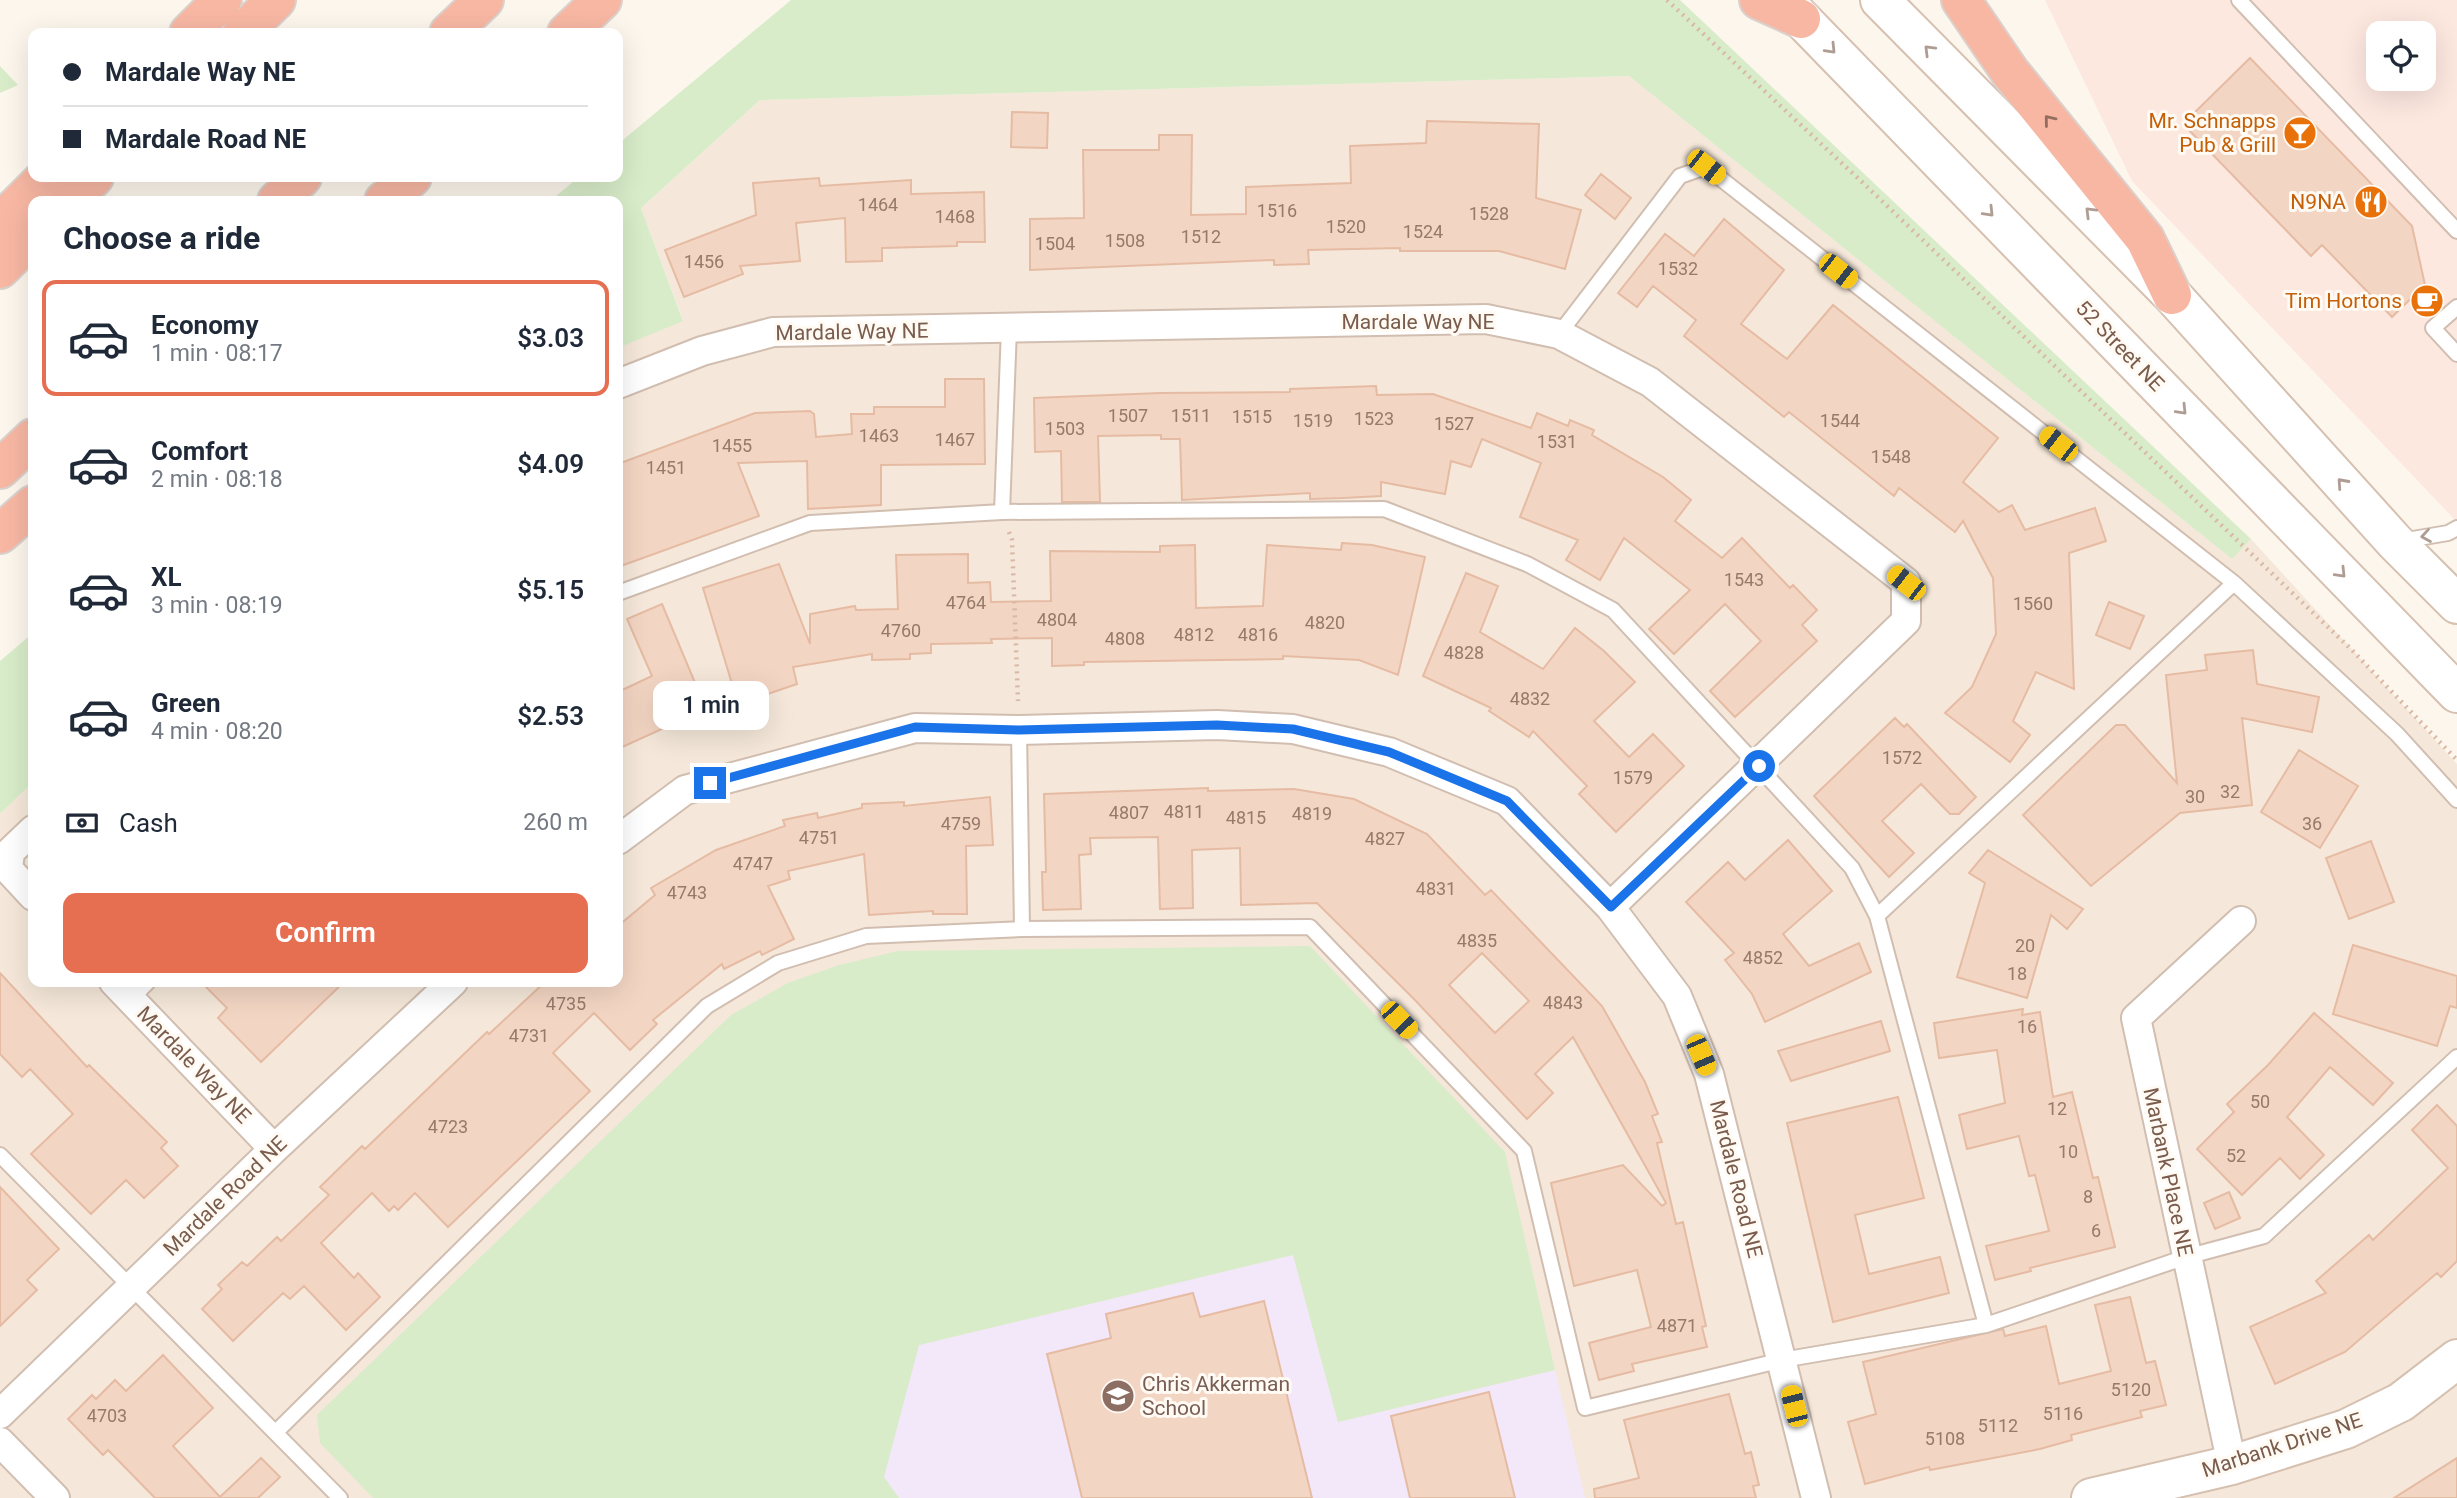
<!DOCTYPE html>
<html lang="en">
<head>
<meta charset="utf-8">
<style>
  body { margin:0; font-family:Roboto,sans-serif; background:#f6f6f7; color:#1f2937; height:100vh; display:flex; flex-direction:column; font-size:26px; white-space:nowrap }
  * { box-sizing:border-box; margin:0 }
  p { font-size:23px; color:#747a83 }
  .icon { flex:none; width:38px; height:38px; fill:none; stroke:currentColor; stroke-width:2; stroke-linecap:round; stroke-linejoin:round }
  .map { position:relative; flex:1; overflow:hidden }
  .drawer { position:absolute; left:28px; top:196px; width:595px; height:791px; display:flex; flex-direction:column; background:#fff; border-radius:14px; box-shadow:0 7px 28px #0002 }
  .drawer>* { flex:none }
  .banner { position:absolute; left:28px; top:28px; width:595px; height:154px; border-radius:14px; box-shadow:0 7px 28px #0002; display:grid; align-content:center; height:154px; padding:0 35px; background:#fff }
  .tools { position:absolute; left:2366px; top:21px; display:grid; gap:14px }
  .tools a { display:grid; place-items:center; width:70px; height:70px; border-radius:14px; background:#fff; box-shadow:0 7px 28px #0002; font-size:35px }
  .end { position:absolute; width:32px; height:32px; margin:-16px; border:9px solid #1a73e8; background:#fff; box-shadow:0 0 0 4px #fff }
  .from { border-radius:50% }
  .bubble { position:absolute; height:49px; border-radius:14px; background:#fff; box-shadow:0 7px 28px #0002; font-size:23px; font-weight:600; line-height:49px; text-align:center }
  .car { position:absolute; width:21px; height:42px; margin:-21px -10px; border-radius:9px; box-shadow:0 0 5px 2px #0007; background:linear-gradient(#f5c518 24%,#345 0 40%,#f5c518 0 76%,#345 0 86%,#f5c518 0) }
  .banner b { display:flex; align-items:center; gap:24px; height:66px; font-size:26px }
  .banner b+b { border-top:2px solid #e0e1e3 }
  .banner i { width:18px; height:18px; background:#1f2937 }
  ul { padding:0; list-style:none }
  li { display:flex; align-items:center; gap:21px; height:116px; margin:0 14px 10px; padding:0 21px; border:4px solid transparent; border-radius:14px }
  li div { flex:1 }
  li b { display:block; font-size:26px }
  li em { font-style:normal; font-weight:600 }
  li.current { border-color:#e76f51 }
  li>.icon { width:63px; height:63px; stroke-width:1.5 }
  h2 { padding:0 35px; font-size:32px; line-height:84px }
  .pay { display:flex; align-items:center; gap:18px; height:77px; padding:0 35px; font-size:26px }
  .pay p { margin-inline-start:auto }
  .primary-button { display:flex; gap:14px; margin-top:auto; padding:14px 35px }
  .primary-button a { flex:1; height:80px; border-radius:14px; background:#e76f51; color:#fff; font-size:28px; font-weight:600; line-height:80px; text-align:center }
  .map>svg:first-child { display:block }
  .residential { fill:#f5e8da }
  .commercial { fill:#fde8e0; fill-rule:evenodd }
  .education { fill:#f3e8fa }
  .green { fill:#d8ecc9 }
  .building { fill:#f3d5c3; stroke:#e6bba3; stroke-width:2; fill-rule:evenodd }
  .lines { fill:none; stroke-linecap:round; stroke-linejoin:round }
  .lane-casing { stroke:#d1beb0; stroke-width:18 }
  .street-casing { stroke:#d1beb0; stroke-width:32 }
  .secondary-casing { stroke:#d6c0b0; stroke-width:42 }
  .highway-casing { stroke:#dad1cd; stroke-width:42 }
  .path { stroke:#d9b8a5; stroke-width:4.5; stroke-dasharray:2 5; stroke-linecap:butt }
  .lane { stroke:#fff; stroke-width:14 }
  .street { stroke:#fff; stroke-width:28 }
  .secondary { stroke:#fff; stroke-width:38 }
  .highway { stroke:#f7b7a3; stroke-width:38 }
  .oneway { stroke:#af9d94 }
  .oneway2 { stroke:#936e5e }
  .route { stroke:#1a73e8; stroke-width:9 }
  .labels { text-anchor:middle; stroke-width:6; stroke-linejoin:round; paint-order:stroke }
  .number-label { font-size:18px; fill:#987a6a }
  .food-label { font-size:21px; fill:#c56008; stroke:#fffaf3; text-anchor:end }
  .street-label { font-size:21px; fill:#7a5c4d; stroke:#fffaf3 }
  .education-label { font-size:21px; fill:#785e54; stroke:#fffaf3; text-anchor:start }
</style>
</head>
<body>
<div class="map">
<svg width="2457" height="1498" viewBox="0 0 2457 1498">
  <rect width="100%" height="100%" fill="#fdf6ec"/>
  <path class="residential" d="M1629,76L2231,558L2251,539L2457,764V1498H0V814L33,782V982H618V348L683,320L641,208L760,100Z"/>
  <path class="commercial" d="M2045,0H2457V522L2132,181ZM2378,33H2424V79H2378Z"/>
  <path class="education" d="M1293,1255L1338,1422L1555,1370L1585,1498H899L883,1477L919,1345Z"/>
  <path class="green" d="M791,0H1680L2251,539L2232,559L1629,76L760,100L641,208L683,321L618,348V201H550L579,177H618V144Z
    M0,66L18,85L0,93Z
    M33,633V782L0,814V661Z
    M1310,946L1505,1152L1555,1370L1338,1422L1293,1255L919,1345L884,1477L899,1498H373L320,1443L317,1415L731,1015L788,983L839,965L898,951Z"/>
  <path class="building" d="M2250,58L2412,226L2425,285L2392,317L2322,245L2311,256L2183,124Z
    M1012,112L1048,113L1047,148L1011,147Z
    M1427,121L1539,124L1536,198L1581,210L1565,269L1499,251H1400V248L1308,250L1309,264L1274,265V260L1030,270V219L1084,218L1083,150H1159V135H1192L1191,215L1246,214V187L1351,183L1350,146L1426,143Z
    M1601,174L1631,198L1615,219L1585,195Z
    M819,178L820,186L911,180V194L984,192L985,242H957V246L882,248V261L846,262L845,218L796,223L800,261L740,266L743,274L684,297L665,250L756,215L753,183Z
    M1724,219L1784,270L1741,324L1787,359L1833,305L1998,438L1963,482L1999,512L2012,505L2025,530L2095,508L2106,541L2069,553L2074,689L2036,672L2013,721L2030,735L2010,762L1945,713L1972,687L1996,634L1993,578L1963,521L1955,532L1899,488L1894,496L1789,412L1784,417L1684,336L1696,320L1653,286L1637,307L1618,293L1665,234L1694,256Z
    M945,379H984L985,464L881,465V505L808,509L807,461L738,463L759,516L618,567V464L755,413L810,411L814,414L816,437L852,434L851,414H874V407H945Z
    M1376,386L1377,395L1433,394L1531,428L1537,413L1568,426L1570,420L1594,430L1592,435L1663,477L1691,500L1675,521L1722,558L1742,538L1790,588L1793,585L1817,610L1802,625L1817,641L1735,717L1710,691L1761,641L1725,604L1674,654L1649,629L1690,590L1624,538L1600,580L1566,560L1578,540L1520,517L1541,463L1482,439L1471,467L1451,461L1445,494L1381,482V496L1343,498L1310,499V493L1182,500L1180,439H1161V435L1098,436L1100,502H1062L1061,451L1035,452L1034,398L1160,393L1290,392V389Z
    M1342,543L1372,545L1425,557L1398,675L1359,660L1283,656V659L1084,662V665L1052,666V638L991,639L992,643L931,644V653L910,654V659L872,660V654L793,667L797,684L744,702L742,695L736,697L703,588L779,564L810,644V614L855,606L856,610L898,609L896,555L968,554V583L990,582L991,602L1051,601L1050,551L1160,552V546L1195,545L1196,608L1263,606L1267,545L1341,550Z
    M1466,573L1498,586L1480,632L1543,669L1575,628L1604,651L1635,682L1594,721L1629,757L1653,734L1684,766L1616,832L1579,794L1587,786L1533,731L1529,737L1489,711L1491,708L1423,676Z
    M2109,602L2144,616L2130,649L2096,635Z
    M662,604L706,709L618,749V692L652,676L627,619Z
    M2253,650L2257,684L2319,697L2312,732L2242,718L2252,805L2180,813L2091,886L2023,815L2116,725H2125L2177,783L2166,675L2207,670L2205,655Z
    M1895,718L1904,727L1907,724L1976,797L1959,814H1950L1921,784L1882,821L1914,853L1889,877L1814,796Z
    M2299,750L2358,786L2320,848L2261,812Z
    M1208,788V791L1294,789L1354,799L1427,834L1485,895L1491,890L1602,1006L1645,1082L1658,1114L1652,1116L1662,1142L1657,1143L1676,1224L1683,1222L1706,1326L1702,1327L1707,1347L1632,1364L1634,1371L1599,1380L1589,1343L1651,1327L1637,1270L1574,1286L1551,1183L1623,1165L1662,1206L1666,1203L1573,1037L1535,1074L1553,1093L1527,1119L1413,998L1317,903L1241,905L1240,848L1192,850L1193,908L1160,909L1158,837L1090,838L1091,854L1079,855L1081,909L1043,910L1042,872H1046L1044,794ZM1482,953L1529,1001L1495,1033L1449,985Z
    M990,797L993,845L966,846L967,914H933V911L869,915L864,854L788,871L790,879L768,886L794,939L762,955L760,951L724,969L722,964L653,1020L657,1024L630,1050L594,1013L553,1053L590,1091L448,1227L415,1193L398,1210L394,1206L389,1211L372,1193L321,1243L354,1278L358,1273L380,1297L346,1330L304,1286L290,1299L283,1293L233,1341L202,1309L222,1289L218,1285L242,1262L247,1266L277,1237L281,1241L329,1195L320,1187L362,1146L365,1149L487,1032L489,1034L545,982H618V926L655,895L651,888L716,850L785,826L783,820L817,813L818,818L862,808V804L904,802V806Z
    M1788,840L1832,891L1783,934L1809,966L1859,943L1871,972L1765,1022L1752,994L1725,960L1734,953L1686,902L1728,862L1745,880Z
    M2371,841L2394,902L2349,919L2326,858Z
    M1988,850L2083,909L2067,929L2051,915L2027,998L1957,977L1985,883L1969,873Z
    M2353,945L2457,976V1008L2450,1006L2437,1046L2333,1014Z
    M0,973L87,1067L89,1065L167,1142L161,1148L178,1166L144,1198L126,1180L91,1214L31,1154L73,1114L30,1069L22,1077L0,1054Z
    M201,982H344L261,1062L218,1018L227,1008Z
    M2023,1009L2022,1015L2040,1012L2053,1097L2072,1092L2093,1178L2098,1177L2115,1247L2030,1268L2031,1271L1995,1280L1986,1246L2049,1231L2035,1175L2029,1176L2019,1136L1967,1149L1959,1115L2005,1103L1997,1050L1939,1058L1934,1023Z
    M2314,1013L2393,1083L2373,1105L2330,1067L2287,1117L2324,1155L2300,1179L2280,1158L2242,1195L2197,1149L2234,1112L2227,1104L2268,1065Z
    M1881,1021L1890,1051L1791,1081L1778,1051Z
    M1898,1097L1924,1198L1855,1215L1869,1274L1940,1257L1949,1293L1833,1322L1787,1123Z
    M2437,1105L2457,1126V1261L2441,1277L2437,1273L2345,1352L2275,1384L2250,1327L2326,1293L2316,1281L2369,1235L2373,1240L2448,1168L2412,1130Z
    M0,1187L59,1249L27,1280L37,1290L0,1326Z
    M2229,1192L2240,1218L2215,1229L2204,1203Z
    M1193,1293L1200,1317L1264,1301L1312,1498H1082L1047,1354L1111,1338L1106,1314Z
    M2130,1297L2146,1363L2155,1361L2166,1405L2140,1411L2142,1417L2071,1435L2072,1440L2040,1449L1930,1470L1929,1467L1865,1484L1848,1422L1876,1414L1863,1362L2003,1329L2005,1336L2046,1326L2059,1384L2111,1371L2095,1305Z
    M163,1355L213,1408L173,1446L220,1497L261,1458L280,1477L258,1498H155L108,1450L103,1455L68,1419L92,1395L96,1399L115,1380L126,1391Z
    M1489,1392L1515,1498H1410L1391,1416Z
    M1729,1394L1745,1454L1751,1452L1759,1485L1753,1486L1756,1498H1595L1594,1489L1639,1478L1624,1420Z
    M2457,1458V1498H2394Z"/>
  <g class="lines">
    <defs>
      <path id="lane" d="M2239,0L2457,231
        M2457,307L2433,328L2457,354
        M1559,334L1680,176L1706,167L2234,583
        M1002,512L1009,328
        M2401,541L2448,533L2457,528
        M618,593L810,523L1002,512L1384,509L1527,564L1613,610L1852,868L1877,916L2234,583L2397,734L2457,800
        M1019,730L1022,929
        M1877,916L1986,1325
        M131,999L148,982
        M0,1155L340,1498
        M277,1431L707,1006L778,963L866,936L1022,929L1310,927L1524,1151L1585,1408L1782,1360L1986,1325L2186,1257L2264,1236L2457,1057"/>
      <path id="street" d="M618,384L702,351L773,332L1486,319L1559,334L1650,382L1906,582V621L1610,907
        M33,830L10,852L8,869L33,896
        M618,840L685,790L915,728L1019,730L1217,725L1293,729L1389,752L1507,801L1610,907L1677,996L1709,1074L1816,1498
        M114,982L274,1149
        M0,1414L274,1149L453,982
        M0,1442L55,1498
        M2232,1465L2136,1018L2241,921"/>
      <path id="secondary" d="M1783,0L2457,693
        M1880,0L2172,295L2395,542L2457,604
        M2091,1498L2232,1465L2346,1429L2401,1402L2457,1359"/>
      <path id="highway" d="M1759,0L1801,19
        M1961,0L2010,72L2145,239L2172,295
        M189,33L222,0
        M242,33L276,0
        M449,33L484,0
        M567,33L602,0
        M69,201L94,177
        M277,201L302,177
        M384,201L412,177
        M0,223L46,177
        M0,269L33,236
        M0,469L33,438
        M0,534L33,505"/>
    </defs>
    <use href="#lane" class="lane-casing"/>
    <use href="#street" class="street-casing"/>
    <use href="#secondary" class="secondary-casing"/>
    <use href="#highway" class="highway-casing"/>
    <path class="path" d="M1667,0L1862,182L2351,649L2457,760
      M1009,532L1012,540L1018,701"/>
    <use href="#lane" class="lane"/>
    <use href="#street" class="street"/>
    <use href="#secondary" class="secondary"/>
    <use href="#highway" class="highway"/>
  </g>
  <defs><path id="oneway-chevron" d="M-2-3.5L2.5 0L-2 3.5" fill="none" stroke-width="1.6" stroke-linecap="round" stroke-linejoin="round" transform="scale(1.75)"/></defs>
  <g class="oneway">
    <use href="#oneway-chevron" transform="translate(1831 49) rotate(46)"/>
    <use href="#oneway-chevron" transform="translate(1929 50) rotate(-135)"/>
    <use href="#oneway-chevron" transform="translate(1989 212) rotate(46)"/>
    <use href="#oneway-chevron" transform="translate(2090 212) rotate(-135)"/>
    <use href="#oneway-chevron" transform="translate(2182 410) rotate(46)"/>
    <use href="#oneway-chevron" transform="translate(2342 483) rotate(-132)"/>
    <use href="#oneway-chevron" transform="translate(2426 536) rotate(171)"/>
    <use href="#oneway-chevron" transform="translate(2341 573) rotate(46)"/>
  </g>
  <use class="oneway2" href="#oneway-chevron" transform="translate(2049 120) rotate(-129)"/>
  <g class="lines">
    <path class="route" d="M710,783L915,727L1019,730L1217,725L1293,729L1389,752L1507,801L1611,907L1759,766"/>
  </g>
  <defs>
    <symbol id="bar-disc" viewBox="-11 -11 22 22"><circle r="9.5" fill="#e8710a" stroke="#fffaf3"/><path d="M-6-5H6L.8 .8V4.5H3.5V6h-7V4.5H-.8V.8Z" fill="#fff"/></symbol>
    <symbol id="restaurant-disc" viewBox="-11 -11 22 22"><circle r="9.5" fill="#e8710a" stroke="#fffaf3"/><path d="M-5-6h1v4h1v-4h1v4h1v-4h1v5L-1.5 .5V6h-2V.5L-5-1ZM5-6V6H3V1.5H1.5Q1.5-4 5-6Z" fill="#fff"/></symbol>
    <symbol id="cafe-disc" viewBox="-11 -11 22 22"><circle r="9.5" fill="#e8710a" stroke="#fffaf3"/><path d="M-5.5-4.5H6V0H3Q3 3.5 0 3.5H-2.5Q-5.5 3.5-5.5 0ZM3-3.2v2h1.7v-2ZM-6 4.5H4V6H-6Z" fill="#fff"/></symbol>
    <symbol id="school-disc" viewBox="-11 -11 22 22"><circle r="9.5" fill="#8d6e63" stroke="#fffaf3"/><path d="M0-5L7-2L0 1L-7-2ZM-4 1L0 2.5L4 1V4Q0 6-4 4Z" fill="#fff"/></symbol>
  </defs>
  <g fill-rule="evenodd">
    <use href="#bar-disc" x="2281" y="114" width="38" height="38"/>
    <use href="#restaurant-disc" x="2352" y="183" width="38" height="38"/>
    <use href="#cafe-disc" x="2408" y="282" width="38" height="38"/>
    <use href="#school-disc" x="1099" y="1377" width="38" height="38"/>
  </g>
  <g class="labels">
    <g class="number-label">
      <text x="878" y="211">1464</text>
      <text x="1277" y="217">1516</text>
      <text x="1489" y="220">1528</text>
      <text x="955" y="223">1468</text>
      <text x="1346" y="233">1520</text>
      <text x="1423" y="238">1524</text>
      <text x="1201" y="243">1512</text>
      <text x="1125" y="247">1508</text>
      <text x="1055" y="250">1504</text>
      <text x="704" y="268">1456</text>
      <text x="1678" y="275">1532</text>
      <text x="1128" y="422">1507</text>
      <text x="1191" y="422">1511</text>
      <text x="1252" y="423">1515</text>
      <text x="1374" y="425">1523</text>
      <text x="1313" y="427">1519</text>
      <text x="1840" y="427">1544</text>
      <text x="1454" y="430">1527</text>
      <text x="1065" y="435">1503</text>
      <text x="879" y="442">1463</text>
      <text x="955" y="446">1467</text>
      <text x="1557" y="448">1531</text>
      <text x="732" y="452">1455</text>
      <text x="1891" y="463">1548</text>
      <text x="666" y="474">1451</text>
      <text x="1744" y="586">1543</text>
      <text x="966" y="609">4764</text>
      <text x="2033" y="610">1560</text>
      <text x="1057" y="626">4804</text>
      <text x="1325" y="629">4820</text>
      <text x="901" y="637">4760</text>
      <text x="1194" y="641">4812</text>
      <text x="1258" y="641">4816</text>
      <text x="1125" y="645">4808</text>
      <text x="1464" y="659">4828</text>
      <text x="1530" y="705">4832</text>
      <text x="1902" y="764">1572</text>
      <text x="1633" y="784">1579</text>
      <text x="2230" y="798">32</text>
      <text x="2195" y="803">30</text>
      <text x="1184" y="818">4811</text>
      <text x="1129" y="819">4807</text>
      <text x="1312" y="820">4819</text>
      <text x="1246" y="824">4815</text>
      <text x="961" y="830">4759</text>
      <text x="2312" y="830">36</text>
      <text x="819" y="844">4751</text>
      <text x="1385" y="845">4827</text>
      <text x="753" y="870">4747</text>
      <text x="1436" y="895">4831</text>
      <text x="687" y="899">4743</text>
      <text x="1477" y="947">4835</text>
      <text x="2025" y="952">20</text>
      <text x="1763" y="964">4852</text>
      <text x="2017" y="980">18</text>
      <text x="1563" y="1009">4843</text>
      <text x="566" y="1010">4735</text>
      <text x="2027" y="1033">16</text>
      <text x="529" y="1042">4731</text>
      <text x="2260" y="1108">50</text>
      <text x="2057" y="1115">12</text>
      <text x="448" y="1133">4723</text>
      <text x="2068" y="1158">10</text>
      <text x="2236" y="1162">52</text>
      <text x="2088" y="1203">8</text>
      <text x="2096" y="1237">6</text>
      <text x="1677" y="1332">4871</text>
      <text x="2131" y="1396">5120</text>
      <text x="2063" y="1420">5116</text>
      <text x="107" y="1422">4703</text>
      <text x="1998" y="1432">5112</text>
      <text x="1945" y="1445">5108</text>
    </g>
    <g class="food-label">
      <text x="2276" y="128">Mr. Schnapps<tspan x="2276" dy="24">Pub &amp; Grill</tspan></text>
      <text x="2346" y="209">N9NA</text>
      <text x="2402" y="308">Tim Hortons</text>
    </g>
    <g class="street-label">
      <text x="1418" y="329">Mardale Way NE</text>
      <text transform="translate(852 332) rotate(-1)" y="7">Mardale Way NE</text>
      <text transform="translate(2120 346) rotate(46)" y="7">52 Street NE</text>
      <text transform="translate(194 1065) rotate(46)" y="7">Mardale Way NE</text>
      <text transform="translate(2168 1172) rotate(78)" y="7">Marbank Place NE</text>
      <text transform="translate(1736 1179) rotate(76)" y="7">Mardale Road NE</text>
      <text transform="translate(225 1196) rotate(-44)" y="7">Mardale Road NE</text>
      <text transform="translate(2282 1445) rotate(-18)" y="7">Marbank Drive NE</text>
    </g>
    <g class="education-label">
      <text x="1142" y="1391">Chris Akkerman<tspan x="1142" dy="24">School</tspan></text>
    </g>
  </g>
</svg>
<div class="tools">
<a><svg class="icon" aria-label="locate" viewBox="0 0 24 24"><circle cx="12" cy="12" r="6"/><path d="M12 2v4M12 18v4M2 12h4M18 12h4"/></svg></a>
</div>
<i class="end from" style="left:1759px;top:766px"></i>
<i class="end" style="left:710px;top:783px"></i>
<div class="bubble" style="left:653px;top:681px;width:116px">1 min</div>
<i class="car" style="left:1706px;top:167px;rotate:128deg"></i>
<i class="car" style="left:1838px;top:271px;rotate:128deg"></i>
<i class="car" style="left:2058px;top:444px;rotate:308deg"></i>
<i class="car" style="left:1906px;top:583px;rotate:308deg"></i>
<i class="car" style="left:1399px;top:1020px;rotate:136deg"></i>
<i class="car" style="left:1701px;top:1055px;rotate:157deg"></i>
<i class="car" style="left:1794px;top:1406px;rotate:346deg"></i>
<div class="banner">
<b><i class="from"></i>Mardale Way NE</b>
<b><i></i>Mardale Road NE</b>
</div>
<section class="drawer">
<h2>Choose a ride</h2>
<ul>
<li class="current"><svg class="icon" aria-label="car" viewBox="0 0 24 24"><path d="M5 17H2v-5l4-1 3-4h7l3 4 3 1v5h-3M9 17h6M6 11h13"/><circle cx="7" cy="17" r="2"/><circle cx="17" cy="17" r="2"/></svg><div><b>Economy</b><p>1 min · 08:17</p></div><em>$3.03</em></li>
<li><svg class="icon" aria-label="car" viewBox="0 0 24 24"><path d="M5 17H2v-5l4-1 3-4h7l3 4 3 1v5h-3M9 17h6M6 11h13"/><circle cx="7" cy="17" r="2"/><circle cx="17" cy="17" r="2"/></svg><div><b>Comfort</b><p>2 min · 08:18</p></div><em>$4.09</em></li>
<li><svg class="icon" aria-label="car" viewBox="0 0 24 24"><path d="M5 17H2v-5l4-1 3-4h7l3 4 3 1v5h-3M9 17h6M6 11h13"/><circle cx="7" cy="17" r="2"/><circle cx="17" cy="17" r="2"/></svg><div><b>XL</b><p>3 min · 08:19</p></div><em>$5.15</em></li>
<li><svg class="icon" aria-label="car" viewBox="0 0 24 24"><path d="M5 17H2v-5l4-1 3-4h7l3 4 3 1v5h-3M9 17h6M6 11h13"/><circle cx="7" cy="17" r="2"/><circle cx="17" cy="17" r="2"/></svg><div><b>Green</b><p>4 min · 08:20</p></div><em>$2.53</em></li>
</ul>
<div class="pay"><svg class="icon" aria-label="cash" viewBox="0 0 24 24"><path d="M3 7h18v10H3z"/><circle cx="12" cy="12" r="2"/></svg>Cash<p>260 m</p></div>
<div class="primary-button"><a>Confirm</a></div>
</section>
</div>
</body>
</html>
